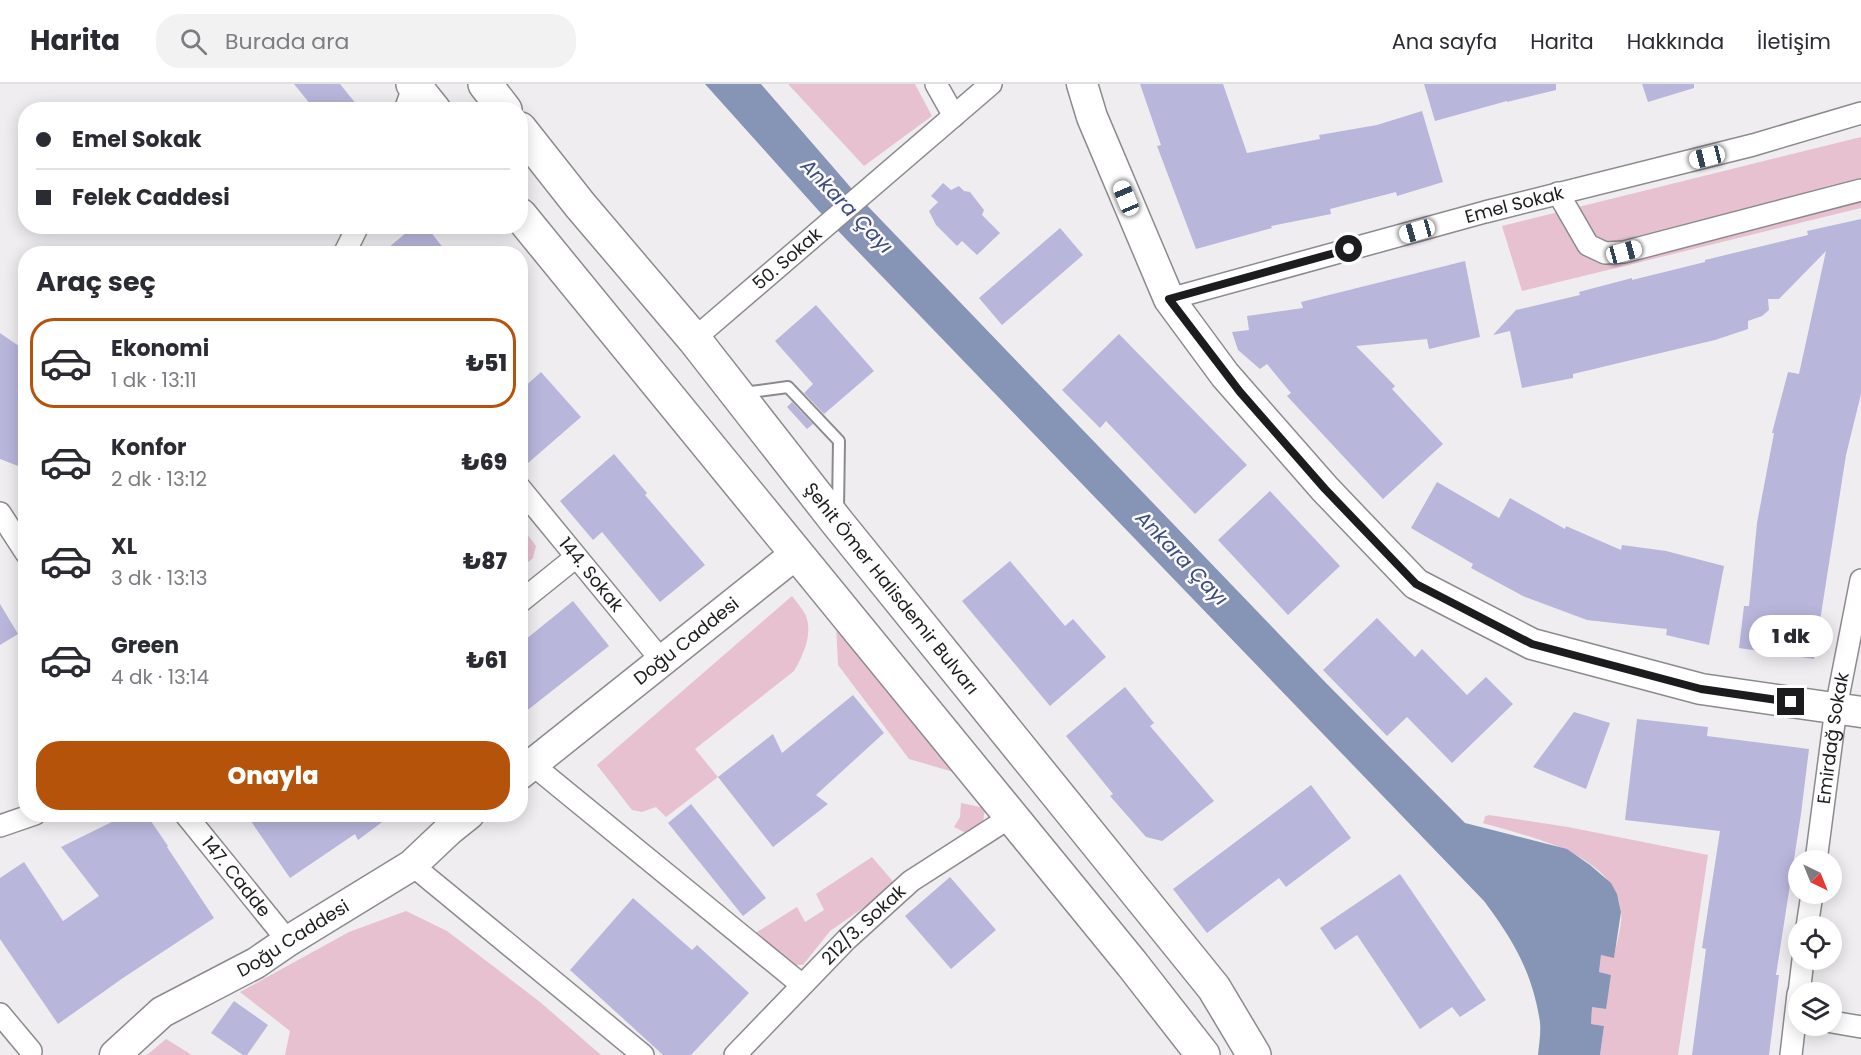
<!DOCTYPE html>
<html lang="tr">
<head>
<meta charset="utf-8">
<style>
  body { margin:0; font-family:Poppins,sans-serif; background:#f2f2f3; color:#2b2b33; height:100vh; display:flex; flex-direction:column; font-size:22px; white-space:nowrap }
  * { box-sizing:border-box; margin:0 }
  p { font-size:20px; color:#7c7c81 }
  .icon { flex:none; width:33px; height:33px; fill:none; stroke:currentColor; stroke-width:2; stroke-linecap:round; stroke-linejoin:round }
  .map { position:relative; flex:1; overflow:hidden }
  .panel { position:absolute; left:18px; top:162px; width:510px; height:576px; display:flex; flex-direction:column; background:#fff; border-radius:24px; box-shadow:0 3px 15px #0003 }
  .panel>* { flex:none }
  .hud { position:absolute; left:18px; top:18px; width:510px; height:132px; border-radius:24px; box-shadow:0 3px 15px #0003; display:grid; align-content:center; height:132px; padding:0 18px; background:#fff }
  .needle { width:39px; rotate:137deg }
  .buttons { position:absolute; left:1788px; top:766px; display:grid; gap:12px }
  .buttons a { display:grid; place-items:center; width:54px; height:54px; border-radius:50%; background:#fff; box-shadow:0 3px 15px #0003; font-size:30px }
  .end { position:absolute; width:27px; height:27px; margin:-14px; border:8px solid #1c1b1d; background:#fff; box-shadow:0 0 0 3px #fff }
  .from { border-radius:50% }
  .bubble { position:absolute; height:42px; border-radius:21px; background:#fff; box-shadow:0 3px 15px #0003; font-size:20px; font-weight:800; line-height:42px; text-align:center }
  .car { position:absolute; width:18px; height:36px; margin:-18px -9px; border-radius:8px; box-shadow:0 0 4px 2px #0007; background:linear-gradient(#fff 24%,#345 0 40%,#fff 0 76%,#345 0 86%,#fff 0) }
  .hud b { display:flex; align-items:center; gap:21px; height:57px; font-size:22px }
  .hud b+b { border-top:2px solid #e1e1e2 }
  .hud i { width:15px; height:15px; background:#2b2b33 }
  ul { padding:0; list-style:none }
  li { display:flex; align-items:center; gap:18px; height:90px; margin:0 12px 9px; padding:0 6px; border:3px solid transparent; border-radius:24px }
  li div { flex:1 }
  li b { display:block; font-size:22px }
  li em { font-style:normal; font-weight:800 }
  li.selected { border-color:#b45309 }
  li>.icon { width:54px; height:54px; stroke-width:1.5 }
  h2 { padding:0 18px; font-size:27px; line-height:72px }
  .cta { display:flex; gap:12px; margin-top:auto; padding:12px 18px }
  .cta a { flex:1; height:69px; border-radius:24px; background:#b45309; color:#fff; font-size:24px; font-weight:800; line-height:69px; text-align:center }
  header { display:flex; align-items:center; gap:36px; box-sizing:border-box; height:84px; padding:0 30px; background:#fff; border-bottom:2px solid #e1e1e2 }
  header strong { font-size:28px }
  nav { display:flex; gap:33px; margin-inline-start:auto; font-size:21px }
  .search { width:420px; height:54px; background:#f2f2f3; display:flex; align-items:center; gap:15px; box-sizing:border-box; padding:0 21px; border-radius:24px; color:#7c7c81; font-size:22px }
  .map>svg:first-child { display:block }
  .green { fill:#e7c1d0 }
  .water { fill:#8694b6 }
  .building { fill:#b8b6db }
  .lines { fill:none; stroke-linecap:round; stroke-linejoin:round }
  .lane-casing { stroke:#8c8a8e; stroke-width:14 }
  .street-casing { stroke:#8c8a8e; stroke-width:24 }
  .secondary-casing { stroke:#8c8a8e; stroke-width:33 }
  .highway-casing { stroke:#8c8a8e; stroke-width:36 }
  .lane { stroke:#fff; stroke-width:10 }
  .street { stroke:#fff; stroke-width:21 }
  .secondary { stroke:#fff; stroke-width:30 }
  .highway { stroke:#fff; stroke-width:33 }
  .route { stroke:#1c1b1d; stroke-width:8 }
  .labels { text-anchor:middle; stroke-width:5; stroke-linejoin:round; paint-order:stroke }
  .street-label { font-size:18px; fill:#1c1b1d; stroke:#fcfafe }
  .water-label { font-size:20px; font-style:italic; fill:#3a4c7c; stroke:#fcfafe }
</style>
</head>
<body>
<header>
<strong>Harita</strong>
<div class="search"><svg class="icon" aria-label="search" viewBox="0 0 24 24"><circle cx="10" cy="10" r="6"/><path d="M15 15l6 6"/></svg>Burada ara</div>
<nav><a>Ana sayfa</a><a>Harita</a><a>Hakkında</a><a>İletişim</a></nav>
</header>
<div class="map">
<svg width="1861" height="971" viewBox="0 0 1861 971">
  <rect width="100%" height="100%" fill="#efedf0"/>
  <path class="green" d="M788,0H915L932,32L864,82Z
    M1861,53V124L1522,207L1502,142Z
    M521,442L536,462L533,474L521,484Z
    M792,512C797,519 803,525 806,532C813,550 803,572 794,587L695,665L718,693L666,733L656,723L642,728L632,726L597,681Z
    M836,539L957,689L909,675L838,581Z
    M961,719L985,724L983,739L970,751L954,743L960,733Z
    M1489,731L1568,743L1708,771L1678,971H1600L1604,942L1591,940L1592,922L1605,925L1611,891L1599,888L1601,871L1614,873C1616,861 1623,839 1621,827C1614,769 1529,753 1483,739L1485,734L1484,733Z
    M872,773L896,801L830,847L803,881H787L749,853L797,823L805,838L824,826L816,810Z
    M406,827L447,847L540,918L601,971H285L290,947L240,908L349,848Z
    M166,955L192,971H147Z"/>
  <path class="water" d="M705,0H761L859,113L1326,599L1465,739L1567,765L1590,781L1611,799L1617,810L1621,828L1614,874L1601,871L1599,888L1611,891L1606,925L1592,923L1591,940L1604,942L1600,971H1538C1539,961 1541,949 1540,938C1532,888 1514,857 1484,817L818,126Z"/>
  <path class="building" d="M294,0H340L361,26H315Z
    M1140,0H1223L1247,69L1320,55L1319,51L1377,41L1422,27L1443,98L1397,112L1396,108L1330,125L1331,130L1271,142L1272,144L1196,165L1157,62L1161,61Z
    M1424,0H1556V6L1507,18V17L1435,37Z
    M1642,0H1694V4L1648,18Z
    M943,99L951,106L959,102L964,107L970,108L984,126L982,131L1000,149L977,171L962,157L957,162L936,141L929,127L938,118L931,112Z
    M1861,135V310L1846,371L1814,575L1739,564L1744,522H1749L1757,439L1774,349H1772L1788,288L1799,290L1826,167L1779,215H1768L1769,226L1762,232L1748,237V245L1715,256L1573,290V294L1522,304L1510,247L1493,251L1516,226L1580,211L1579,208L1632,194V196L1705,178V176L1808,151L1807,147Z
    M414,142H426L448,170H381Z
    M1060,144L1083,171L1002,241L979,214Z
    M1465,177L1480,253L1429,265L1427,255L1356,262L1395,302L1392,305L1443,360L1383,415L1287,312L1291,309L1267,280L1260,285L1238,266L1232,248L1249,246L1247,232L1303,224L1301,218Z
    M816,221L874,287L824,330L804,309L813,300L775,257Z
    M0,249L26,267V385L0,375Z
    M1119,250L1247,381L1195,430L1106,337L1100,344L1062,306Z
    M541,288L581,333L520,386V307Z
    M792,318L813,340L807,345L787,323Z
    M614,370L647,409L645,411L705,481L660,518L602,448L593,456L560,417Z
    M1437,398L1499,434L1510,414L1565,445L1566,442L1621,466L1622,461L1666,467L1724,482L1709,561L1666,551L1667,545L1587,536L1523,512L1471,484L1473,480L1411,444Z
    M1270,407L1340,482L1288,531L1218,456Z
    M1010,477L1065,542L1073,535L1106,573L1050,622L962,517Z
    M573,517L609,562L520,632V560Z
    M0,520L18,550L0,561Z
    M1377,534L1415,573L1422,565L1467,611L1486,593L1513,620L1452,679L1407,633L1387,652L1323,586Z
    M1125,603L1154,639L1150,642L1214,717L1162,757L1146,753L1110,712L1113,710L1066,652Z
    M853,611L884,649L816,711L828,720L773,763L718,693L773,650L782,669Z
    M1574,628L1610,639L1586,705L1533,683Z
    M1637,635L1708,643L1707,652L1809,665L1801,730L1776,891H1779L1769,971H1692L1706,865L1702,864L1720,747L1625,736Z
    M1311,701L1351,754L1286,803L1279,794L1207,849L1173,805Z
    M691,720L766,814L743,832L668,739Z
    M128,730H146L168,762L167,763L214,834L123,894L58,940L0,855V794L24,778L63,837L99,812L61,763Z
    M246,730H393L358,756L355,750L290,794Z
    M1400,790L1486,916L1460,933L1452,923L1420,945L1357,851L1335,866L1320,844Z
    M950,793L996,846L951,885L905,832Z
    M633,814L692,866L697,861L749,909L691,971H663L570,886Z
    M234,917L268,941L247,971H243L211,949Z"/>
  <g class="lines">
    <defs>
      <path id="lane" d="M743,309L788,303L839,357L838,425"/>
      <g id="street">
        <path d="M936,0L954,32"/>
        <path d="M405,26L414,1"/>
        <path d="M1558,109L1588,161L1605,169L1624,168L1861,106"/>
        <path d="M344,170L358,142"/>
        <path id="s1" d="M1169,215L1485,128L1753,61L1861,29"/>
        <path id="s2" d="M694,255L991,0"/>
        <path id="s3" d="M520,404L662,577"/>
        <path d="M0,429L26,469"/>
        <path d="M520,518L576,473"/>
        <path d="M533,681L802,901"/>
        <path id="s4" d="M185,730L288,857"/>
        <path d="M0,742L35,730"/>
        <path id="s5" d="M1816,777L1836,624L1861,496"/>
        <path d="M412,781L643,971"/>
        <path d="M1807,843L1812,810"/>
        <path d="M1799,909L1803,876"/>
        <path d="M0,930L31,967"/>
        <path d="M1832,938L1861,943"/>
        <path id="s6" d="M735,971L847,855L911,797L1012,732"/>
        <path d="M1791,971L1798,910"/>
      </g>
      <g id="secondary">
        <path d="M1082,0L1092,33L1169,215L1225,291L1325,405L1416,500L1532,560L1701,605L1861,628"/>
        <path id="s7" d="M520,690L797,469"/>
        <path id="s8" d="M115,971L162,928L256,879L288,857L412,781L449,746L469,730"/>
      </g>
      <g id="highway">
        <path d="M413,0L434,26"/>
        <path d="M485,0L505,26"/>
        <path id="s9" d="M520,45L580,121L694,255L837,438L1214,904L1254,971"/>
        <path d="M520,131L1132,880L1203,971"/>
      </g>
    </defs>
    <use href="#lane" class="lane-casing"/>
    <use href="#street" class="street-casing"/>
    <use href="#secondary" class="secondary-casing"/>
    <use href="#highway" class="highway-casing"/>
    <use href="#lane" class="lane"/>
    <use href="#street" class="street"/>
    <use href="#secondary" class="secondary"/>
    <use href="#highway" class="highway"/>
  </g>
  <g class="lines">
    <path class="route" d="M1349,165L1169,215L1240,308L1325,405L1416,500L1532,560L1701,605L1791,618"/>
  </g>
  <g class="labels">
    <g class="street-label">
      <text dy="6" stroke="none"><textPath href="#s1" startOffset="358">Emel Sokak</textPath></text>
      <text dy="6" stroke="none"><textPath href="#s2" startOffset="123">50. Sokak</textPath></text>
      <text dy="6" stroke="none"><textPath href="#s3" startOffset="112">144. Sokak</textPath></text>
      <text dy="6" stroke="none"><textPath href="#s9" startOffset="591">Şehit Ömer Halisdemir Bulvarı</textPath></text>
      <text dy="6" stroke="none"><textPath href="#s7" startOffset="213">Doğu Caddesi</textPath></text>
      <text dy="6" stroke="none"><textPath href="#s5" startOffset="124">Emirdağ Sokak</textPath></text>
      <text dy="6" stroke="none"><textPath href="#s4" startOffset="81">147. Cadde</textPath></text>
      <text dy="6" stroke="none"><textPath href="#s6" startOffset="183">212/3. Sokak</textPath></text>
      <text dy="6" stroke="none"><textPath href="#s8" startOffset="214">Doğu Caddesi</textPath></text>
    </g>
    <g class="water-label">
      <text transform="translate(847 122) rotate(46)" y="7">Ankara Çayı</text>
      <text transform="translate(1182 474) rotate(46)" y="7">Ankara Çayı</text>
    </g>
  </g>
</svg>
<div class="buttons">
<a><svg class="needle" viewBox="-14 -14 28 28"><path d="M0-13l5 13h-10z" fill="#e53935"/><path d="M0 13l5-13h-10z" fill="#7c7c81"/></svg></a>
<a><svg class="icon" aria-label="locate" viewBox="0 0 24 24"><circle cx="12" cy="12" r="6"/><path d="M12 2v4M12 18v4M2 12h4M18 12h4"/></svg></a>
<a><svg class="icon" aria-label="layers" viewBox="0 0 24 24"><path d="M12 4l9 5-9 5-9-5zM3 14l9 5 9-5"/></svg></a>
</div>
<i class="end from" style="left:1349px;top:165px"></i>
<i class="end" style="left:1791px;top:618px"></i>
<div class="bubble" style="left:1749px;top:531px;width:84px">1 dk</div>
<i class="car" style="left:1707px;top:73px;rotate:256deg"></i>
<i class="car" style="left:1126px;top:114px;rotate:337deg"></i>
<i class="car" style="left:1417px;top:147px;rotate:254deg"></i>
<i class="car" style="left:1624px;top:168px;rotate:75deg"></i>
<div class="hud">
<b><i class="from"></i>Emel Sokak</b>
<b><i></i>Felek Caddesi</b>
</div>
<section class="panel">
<h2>Araç seç</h2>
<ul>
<li class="selected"><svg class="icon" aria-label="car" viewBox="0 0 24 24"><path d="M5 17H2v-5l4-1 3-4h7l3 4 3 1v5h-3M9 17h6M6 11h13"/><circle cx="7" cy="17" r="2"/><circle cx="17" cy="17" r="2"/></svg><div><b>Ekonomi</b><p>1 dk · 13:11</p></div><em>₺51</em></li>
<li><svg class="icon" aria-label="car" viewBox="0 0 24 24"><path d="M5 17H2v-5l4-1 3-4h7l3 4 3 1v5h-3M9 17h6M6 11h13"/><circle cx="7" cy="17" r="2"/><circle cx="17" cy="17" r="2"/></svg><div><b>Konfor</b><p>2 dk · 13:12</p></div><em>₺69</em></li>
<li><svg class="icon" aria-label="car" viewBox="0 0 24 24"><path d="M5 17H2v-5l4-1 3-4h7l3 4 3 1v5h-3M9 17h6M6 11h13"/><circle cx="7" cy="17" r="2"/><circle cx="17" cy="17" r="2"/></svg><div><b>XL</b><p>3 dk · 13:13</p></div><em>₺87</em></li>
<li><svg class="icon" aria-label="car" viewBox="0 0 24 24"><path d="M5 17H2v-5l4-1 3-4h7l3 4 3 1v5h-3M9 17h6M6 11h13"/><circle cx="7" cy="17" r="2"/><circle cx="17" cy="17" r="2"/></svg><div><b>Green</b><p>4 dk · 13:14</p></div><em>₺61</em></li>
</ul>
<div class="cta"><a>Onayla</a></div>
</section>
</div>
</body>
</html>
